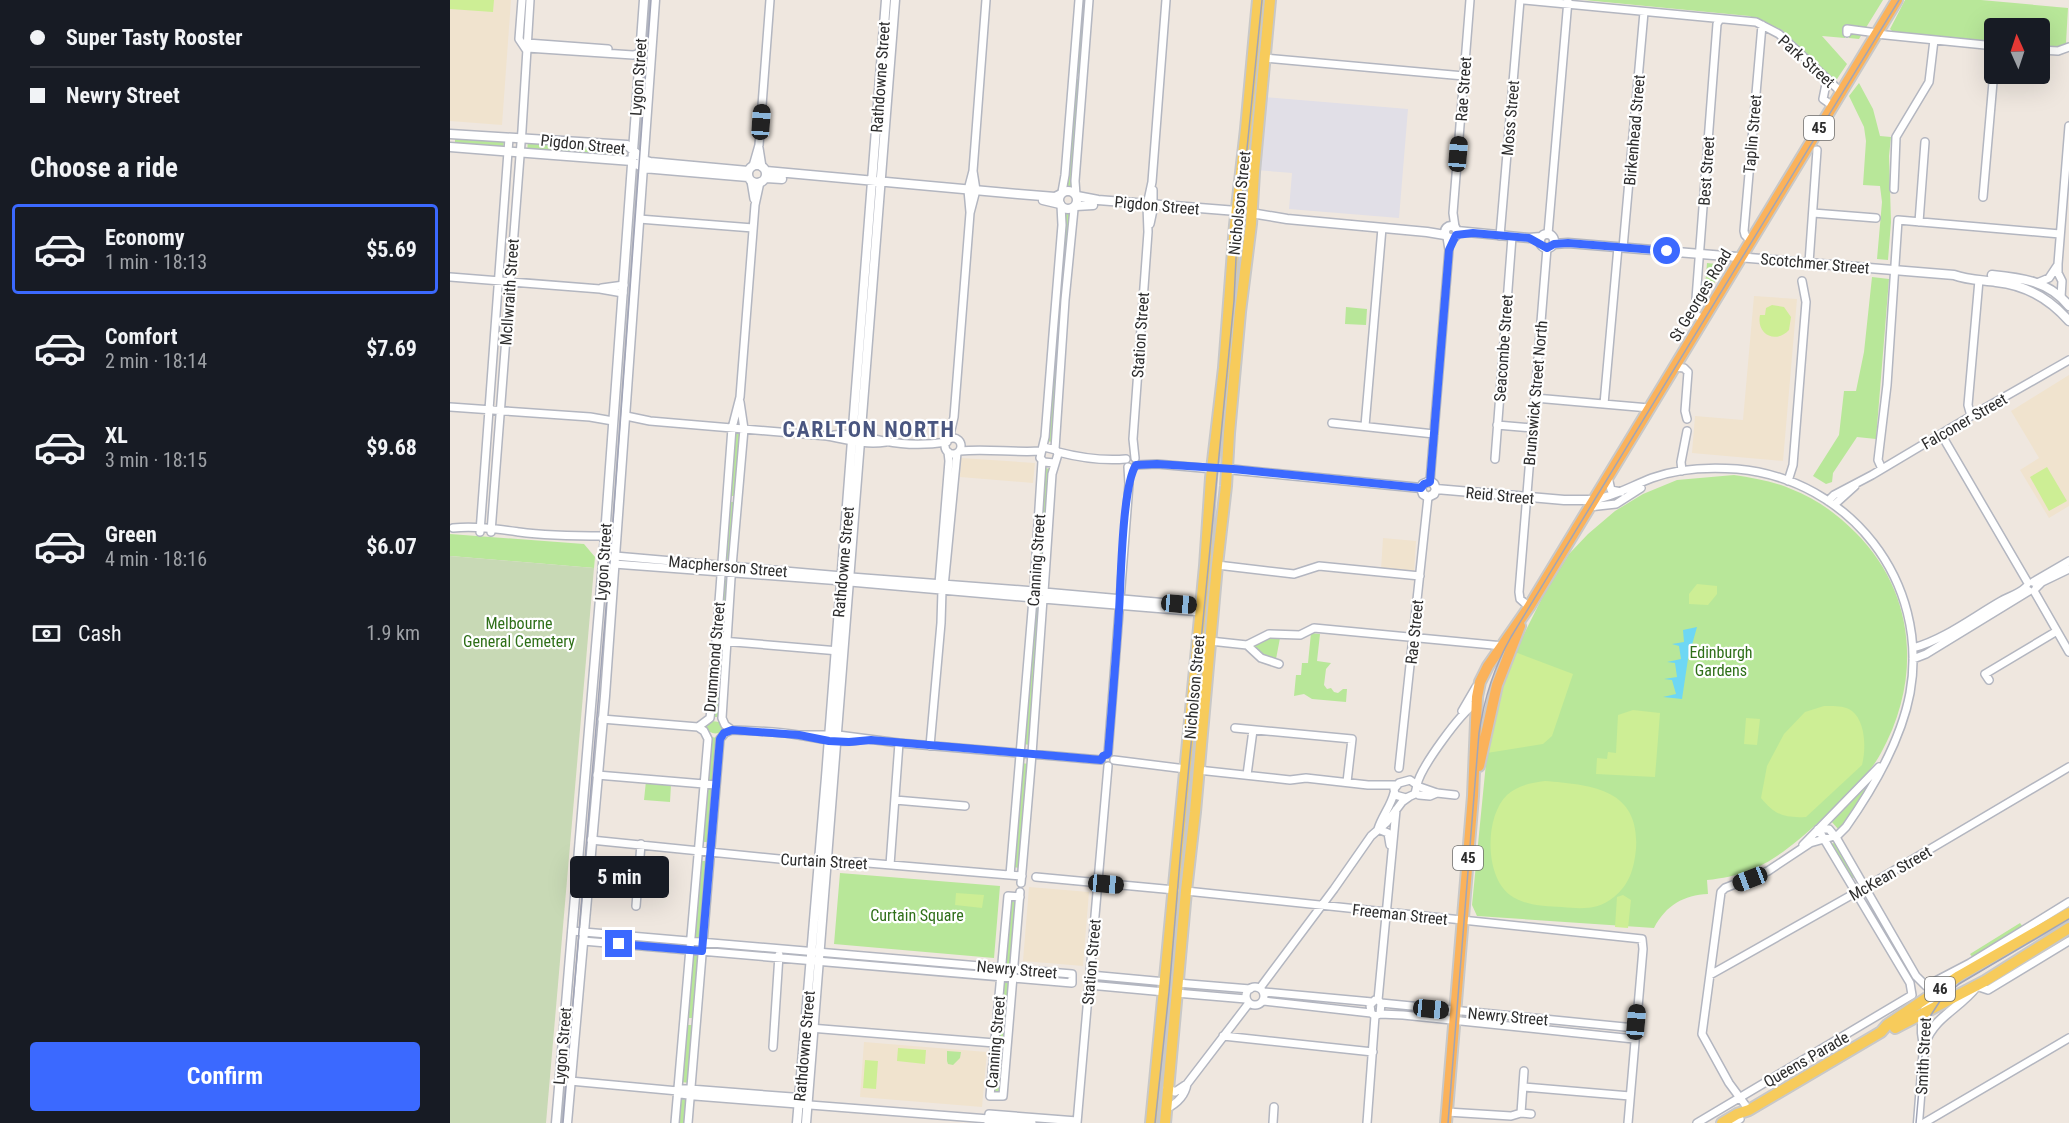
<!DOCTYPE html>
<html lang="en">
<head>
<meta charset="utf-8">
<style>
  body { margin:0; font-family:"Roboto Condensed",sans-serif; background:#20242c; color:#f1f3f6; height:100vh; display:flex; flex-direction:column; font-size:22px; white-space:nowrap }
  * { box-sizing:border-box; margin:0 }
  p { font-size:20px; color:#9ea1a6 }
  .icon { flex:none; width:33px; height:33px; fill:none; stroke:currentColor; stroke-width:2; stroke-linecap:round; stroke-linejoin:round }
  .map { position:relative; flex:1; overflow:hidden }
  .side { display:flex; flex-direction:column; background:#171b24; width:450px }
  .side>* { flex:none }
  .guide { display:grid; align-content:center; height:132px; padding:0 30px; background:#171b24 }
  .needle { width:39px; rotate:357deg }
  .buttons { position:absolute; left:1534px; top:18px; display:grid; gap:12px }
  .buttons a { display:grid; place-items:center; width:66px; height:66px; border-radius:6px; background:#171b24; box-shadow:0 6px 24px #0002; font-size:30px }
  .end { position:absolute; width:27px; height:27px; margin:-14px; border:8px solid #3b69ff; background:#fff; box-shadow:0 0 0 3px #fff }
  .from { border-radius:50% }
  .bubble { position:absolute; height:42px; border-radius:6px; background:#171b24; box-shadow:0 6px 24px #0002; font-size:20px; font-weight:700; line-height:42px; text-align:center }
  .car { position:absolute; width:18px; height:36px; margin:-18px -9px; border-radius:8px; box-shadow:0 0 4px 2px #0007; background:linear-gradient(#222 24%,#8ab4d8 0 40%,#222 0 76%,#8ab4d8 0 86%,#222 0) }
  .guide b { display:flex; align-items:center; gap:21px; height:57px; font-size:22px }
  .guide b+b { border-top:2px solid #363941 }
  .guide i { width:15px; height:15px; background:#f1f3f6 }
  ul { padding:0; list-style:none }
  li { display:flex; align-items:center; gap:18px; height:90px; margin:0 12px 9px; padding:0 18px; border:3px solid transparent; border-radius:6px }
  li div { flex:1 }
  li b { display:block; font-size:22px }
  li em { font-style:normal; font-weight:700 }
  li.selected { border-color:#3b69ff }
  li>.icon { width:54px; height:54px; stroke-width:1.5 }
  h2 { padding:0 30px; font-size:27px; line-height:72px }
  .pay { display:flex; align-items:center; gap:15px; height:66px; padding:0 30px; font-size:22px }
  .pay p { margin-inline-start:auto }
  .button { display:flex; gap:12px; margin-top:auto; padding:12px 30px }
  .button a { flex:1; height:69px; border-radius:6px; background:#3b69ff; color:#fff; font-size:24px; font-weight:700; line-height:69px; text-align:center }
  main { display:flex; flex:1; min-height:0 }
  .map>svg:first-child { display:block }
  .industrial { fill:#e1dfe7 }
  .education { fill:#f0e3ce }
  .green { fill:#b8e799 }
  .cemetery { fill:#c8d9b5 }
  .pitch { fill:#cdee95 }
  .water { fill:#6ed7f4 }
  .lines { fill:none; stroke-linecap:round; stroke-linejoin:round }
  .minor-casing { stroke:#b3b6c0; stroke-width:10 }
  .tertiary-casing { stroke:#b3b6c0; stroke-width:11 }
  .primary-casing { stroke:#c8c8c8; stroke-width:14 }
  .trunk-casing { stroke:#c8c8c8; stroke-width:14 }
  .minor { stroke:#fff; stroke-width:7 }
  .tertiary { stroke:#fff; stroke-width:8 }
  .primary { stroke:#f7cb5b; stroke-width:10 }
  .trunk { stroke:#fbb25a; stroke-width:10 }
  .tram { stroke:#a1a5b7; stroke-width:1.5 }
  .route { stroke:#3b69ff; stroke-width:8 }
  .labels { text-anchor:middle; stroke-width:4.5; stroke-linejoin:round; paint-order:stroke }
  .shield { fill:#fff; stroke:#6c6c6c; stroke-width:1.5 }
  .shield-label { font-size:15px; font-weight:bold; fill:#2d2d2d }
  .street-label { font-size:16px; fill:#2d2d2d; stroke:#fff }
  .park-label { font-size:16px; fill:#2e6f18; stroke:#fff }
  .district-label { font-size:22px; font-weight:bold; letter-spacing:1.5px; fill:#4a5680; stroke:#fff }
</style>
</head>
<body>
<main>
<section class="side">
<div class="guide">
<b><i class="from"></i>Super Tasty Rooster</b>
<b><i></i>Newry Street</b>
</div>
<h2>Choose a ride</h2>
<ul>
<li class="selected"><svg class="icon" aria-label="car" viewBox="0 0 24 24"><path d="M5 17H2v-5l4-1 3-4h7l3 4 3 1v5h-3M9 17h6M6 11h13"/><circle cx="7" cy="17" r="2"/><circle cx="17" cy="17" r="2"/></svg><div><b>Economy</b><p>1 min · 18:13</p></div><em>$5.69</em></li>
<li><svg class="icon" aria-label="car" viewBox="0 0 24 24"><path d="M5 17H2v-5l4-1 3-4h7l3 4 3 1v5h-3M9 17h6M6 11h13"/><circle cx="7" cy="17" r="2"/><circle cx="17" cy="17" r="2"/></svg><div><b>Comfort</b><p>2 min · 18:14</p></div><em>$7.69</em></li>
<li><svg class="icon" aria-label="car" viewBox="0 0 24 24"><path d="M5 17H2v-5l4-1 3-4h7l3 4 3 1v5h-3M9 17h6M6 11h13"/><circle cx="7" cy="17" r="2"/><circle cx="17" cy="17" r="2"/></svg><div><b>XL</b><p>3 min · 18:15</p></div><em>$9.68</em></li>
<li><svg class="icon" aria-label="car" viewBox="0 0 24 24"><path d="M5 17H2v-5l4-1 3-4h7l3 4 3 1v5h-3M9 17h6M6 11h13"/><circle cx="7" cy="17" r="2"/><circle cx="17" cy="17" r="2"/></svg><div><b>Green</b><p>4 min · 18:16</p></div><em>$6.07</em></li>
</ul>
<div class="pay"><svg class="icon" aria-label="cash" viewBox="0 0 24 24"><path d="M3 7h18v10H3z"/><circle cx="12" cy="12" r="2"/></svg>Cash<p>1.9 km</p></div>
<div class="button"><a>Confirm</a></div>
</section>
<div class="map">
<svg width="1619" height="1123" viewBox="0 0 1619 1123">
  <rect width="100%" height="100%" fill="#efe7df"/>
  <path class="industrial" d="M814,97L958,109L949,218L839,209L842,173L806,170Z"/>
  <path class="education" d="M0,0H61L52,125L0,121Z
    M1304,296L1347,299L1333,461L1242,453L1245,416L1293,420Z
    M1619,375V506L1599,518L1570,470L1589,458L1561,411Z
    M511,458L585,463L583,483L510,477Z
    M933,538L966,541L964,573L931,570Z
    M579,887L639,892L633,966L573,961Z
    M414,1042L537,1052L532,1107L410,1097Z"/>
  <path class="green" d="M630,0H637L632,74L625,73Z
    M1134,0H1433L1409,39L1399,38V36H1395V38L1372,36L1397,64L1385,82L1332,30L1299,16Z
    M1455,0H1531L1618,8L1616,43L1614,47H1590V28H1545V44L1444,33L1440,29Z
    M624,79H631L622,190L616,188Z
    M1409,83L1423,109L1430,136L1441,137L1439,156L1441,222L1438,260L1427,259L1432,202L1430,186L1413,185L1416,141L1414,127L1399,96Z
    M5,137L54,141L53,149L5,145Z
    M78,141L123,145V153L77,152Z
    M129,146L174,149V157L129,154Z
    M614,210L621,212L612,333L605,332Z
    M1257,263L1275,265L1254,300Z
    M1422,277L1439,279L1426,439L1407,437L1383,473L1382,482L1376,484L1363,476L1389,435L1394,391H1406L1414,352Z
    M896,307L917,309L916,325L895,324Z
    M605,338H611L603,442L596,441Z
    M284,432L291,433L286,496H279Z
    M594,468L601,469L591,592L601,595V597H592L580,745L573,744Z
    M1284,475C1303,478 1323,481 1341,489C1365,498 1386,513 1405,532C1466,592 1472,679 1431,753C1417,779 1392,800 1371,820C1333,854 1309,875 1257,880L1258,894C1234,895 1216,905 1204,928L1027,916L1022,905L1037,753L1051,690L1065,652L1094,594L1119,554L1138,534L1165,511L1193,494L1227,480Z
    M279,502H285L281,560L274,559Z
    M0,534L134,544L145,557L144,568L0,556Z
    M273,579H280L275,637L269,636Z
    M861,633L870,634L867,661L881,663L876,669L874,685L877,689L881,688L884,692L888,693L893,689H897L896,702L862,699L854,694L844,696L846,675H851L852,663H858Z
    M821,637L830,638L826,659L815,656L804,646Z
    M268,644L275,645L269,717H263Z
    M262,721L269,722L272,726L278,728C267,736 262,735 252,726L259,724Z
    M261,737L268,738L264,779L260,781L257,779Z
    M571,763L579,764L569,868L563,867Z
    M196,781L221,784L220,802L194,800Z
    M1420,783L1399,817L1389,830L1381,821Z
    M257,787L263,788L259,842H252Z
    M1385,843L1405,877L1401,879L1379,844Z
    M250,861H257L251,938H244Z
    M390,873L550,886L544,958L384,944Z
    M560,901L566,902L561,965H554Z
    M1570,923L1573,927L1523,958L1520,954Z
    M242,955L250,956L244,1018H237Z
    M553,980L559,981L555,1041L549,1040Z
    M237,1025H244L239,1083L232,1082Z
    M547,1048H554L551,1093H544Z
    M497,1051L511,1052L510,1058L503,1065L498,1064L497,1061Z
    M231,1099L238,1100L236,1123H229Z"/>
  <path class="cemetery" d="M0,556L144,568L96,1123H0Z"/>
  <path class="pitch" d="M0,0H44L43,12L0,9Z
    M1322,305L1334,307L1341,317L1339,330C1326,344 1306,335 1310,315H1315L1316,308Z
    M1597,467L1617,501L1599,511L1580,477Z
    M1247,584L1267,586V594L1258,605L1239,604V594Z
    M1065,652L1123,674L1102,736L1093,744L1037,753L1051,690Z
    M1374,706C1382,706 1394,705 1402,711C1416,722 1416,750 1412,765L1356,817C1334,818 1325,815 1311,798L1317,766L1334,734L1355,712Z
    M1183,710L1210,713L1205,777L1146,774L1147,758L1157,759L1158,752L1166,753L1168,715Z
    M1296,718L1310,719L1307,745L1294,744Z
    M1095,781C1141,785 1190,788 1186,849C1184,868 1180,884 1164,897C1148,910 1132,909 1112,907C1095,906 1075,906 1060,895C1034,875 1035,816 1057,795C1068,785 1081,783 1095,781Z
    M506,893L534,895L532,908L505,905Z
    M1173,895L1181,900L1178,928L1165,927L1167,897Z
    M448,1048L476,1050L475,1064L447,1061Z
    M415,1060L428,1061L426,1089L413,1088Z"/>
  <path class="water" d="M1247,627L1238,659L1232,699L1213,697L1226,694L1222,680L1214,679L1227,677L1225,663L1217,662L1231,659L1229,646L1222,644L1234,642L1233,630Z"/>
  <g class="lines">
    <defs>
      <path id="minor" d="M72,0L69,39L77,51
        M1074,0L1306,22L1329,34L1391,92
        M1397,33V29L1427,33
        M1426,34L1545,46
        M77,43L158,49
        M77,48L183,55L190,53
        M1590,50L1608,51L1619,47
        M815,58L1014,76
        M1377,79L1373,99L1383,106
        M309,148L312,167
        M303,166L309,145L320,0
        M301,181L304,199
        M1444,189L1446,137L1479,82L1484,40
        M612,192L615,175L629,0
        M626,195L625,181L639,0
        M1533,197L1545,59
        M520,212L518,190L523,171L536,0
        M1363,213L1426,218
        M189,219L303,228
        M1469,222L1475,142
        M700,224L703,210V190
        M1005,227L1003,213L1020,0
        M1098,234L1118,0
        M1050,236L1070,0
        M1301,241L1295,235L1294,231L1312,25
        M1173,248L1194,12
        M1359,263L1367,150
        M0,277L150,289L173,293
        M1587,283L1599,278L1607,266
        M152,288L174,285
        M1611,297L1612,281L1608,273V264L1619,126
        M1253,319L1246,315L1245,312L1267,24L1270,19
        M1224,367L1234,368L1238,372L1235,411L1237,419
        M1085,398L1199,408
        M1154,404L1168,247
        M0,407L140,417L163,421
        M176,416L200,421L377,436C398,440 415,445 436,442
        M1521,416L1518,405L1529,280
        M882,423L984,434
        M1047,425L1082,428
        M915,426L932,228
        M1491,434L1578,583
        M384,435C402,432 417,438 435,441C454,445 478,445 497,442
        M495 446a8 8 0 1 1 16 0a8 8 0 1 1-16 0Z
        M499,439L504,417L520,213L526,190L523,171
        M594,447L606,450L608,454L602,474L594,592L751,606
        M605,449L615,300L624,209
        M510,451C537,448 563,453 591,451
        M608,452C631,458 652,461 676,459
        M685,458L683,439L698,232L697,205L702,182L716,0
        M1045,459L1062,237
        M604,463L594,462L590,458L595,437L603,335L612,225L611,205
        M686,465L707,464L763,469
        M1432,469L1428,460L1437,385L1448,220L1610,234
        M1232,471L1231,462L1237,431
        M1158,477L1161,490L1171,492
        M980,481L999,250L997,237
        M1338,481L1343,465L1356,302L1352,281
        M1143,500C1166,496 1181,486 1202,478C1229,468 1259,467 1287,469C1400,479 1480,582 1460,693C1451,741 1424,787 1396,827L1388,835L1360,843L1318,871L1275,888L1271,892L1252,1034L1279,1083L1299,1110
        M1378,501L1384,495L1422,475L1521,416L1619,360
        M1384,505L1405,486
        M1139,507L1166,504L1191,488
        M3,528C26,526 47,529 69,532C98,536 126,536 155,536
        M30,532L59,138
        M41,532L72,130L80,0
        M165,556L392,576
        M164,564L392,581
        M767,565L844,574L869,566L970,576
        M401,577L584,591
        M400,582L583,598
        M1583,582L1619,561
        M494,587L507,453
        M1586,588L1592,582L1619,569
        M1584,591L1619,652
        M1079,607L1070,599L1069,592L1097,248
        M272,641L389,651
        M760,641L797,645L811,658L829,664
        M797,645L819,634L850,635L864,628L1053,646
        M1463,648C1495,639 1523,617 1551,601C1560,596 1569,594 1576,587
        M1463,659L1476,654L1579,591
        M1539,680L1535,674L1607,631
        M1012,711L1026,687
        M152,719L248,727
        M248,727L260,718L261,709L282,428L290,397L305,205L310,182
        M785,728L902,739L897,782
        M282,730L275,725L272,718L281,578L294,429L290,402
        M282,730C304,731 327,731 348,735C369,738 388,744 409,740
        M349,735H388L449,743L651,760
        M480,746L491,623L492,590L489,584L499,461L498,452
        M658,754L679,484L678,467
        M664,760L736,769
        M949,768L978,497
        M748,770L840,780L856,778L918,785H946
        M147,775L266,785
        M797,775L803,730
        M960,780L967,785L965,794L956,798L945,795L944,789L949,783Z
        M967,785C970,768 1011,712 1026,703
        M967,786L987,793L1005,795
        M969,795L980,796L987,793
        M445,800L515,806
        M928,829C932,816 941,806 944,793
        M928,829L938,833L940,845
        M141,840L389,865L406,862L572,876
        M1353,845L1429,767
        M440,865L449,743
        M560,875L584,587L592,461
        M586,877L725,890
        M571,883L582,754L593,599L751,612
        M736,891L1192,939L1193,949L1178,1123
        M570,897L558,896L540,1096H553L570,892
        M186,906L191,844
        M122,931L622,974V983L133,941
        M640,975L716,982
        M1260,975L1421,884L1619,767
        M727,983L800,989
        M639,985L715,992
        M1526,986L1538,990L1619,941
        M796 996a9 9 0 1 1 18 0a9 9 0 1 1-18 0Z
        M810,988L884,889L921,836L937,822L952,802L959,797
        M814,992L922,1002
        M726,993L796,999
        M928,1000L946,810
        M814,1001L921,1013
        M931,1003L1185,1028
        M930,1014L931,1003L928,1000H925L920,1005L921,1013L925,1016L930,1014L953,1015L1184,1039
        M360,1028L557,1044
        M773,1036L923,1052
        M323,1047L329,955
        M120,1081L228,1091L231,1094L245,1096L539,1119
        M1073,1087L1180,1096
        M717,1088L725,1092L737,1084
        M228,1091L231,1089H240L342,1097L351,1100
        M716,1109C726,1104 735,1096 737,1084L799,1003
        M997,1112L1061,1116L1071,1113L1081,1114
        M1071,1113L1074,1071
        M538,1119L582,1123
        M538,1122L539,1114L627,1121
        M225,1123L258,739L254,731L248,727
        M238,1123L270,739L275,733L282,730
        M627,1123L658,766
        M823,1123L824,1107
        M917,1123L925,1016
        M1247,1123L1462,995L1460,983L1368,829H1379L1387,839L1466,976L1476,986L1520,963L1619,902
        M1284,1123L1290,1119
        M1474,1123L1619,1038"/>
      <path id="tertiary" d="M0,134L177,145L194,160L200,162L298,171
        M0,147L182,161L193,168L298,177
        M298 174a9 9 0 1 1 18 0a9 9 0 1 1-18 0Z
        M316,171L568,194L605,197L611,194
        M316,178L332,179
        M609 200a9 9 0 1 1 18 0a9 9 0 1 1-18 0Z
        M627,196L648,200L787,211
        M593,200L610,204
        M626,206L643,205
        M801,213L837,219L977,232L995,235
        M995 232a6 6 0 1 1 12 0a6 6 0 1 1-12 0Z
        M1007,231L1079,238L1091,237
        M1090 241a7 7 0 1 1 14 0a7 7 0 1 1-14 0Z
        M1104,244L1118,243L1504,275C1517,280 1532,280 1546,282C1576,285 1599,298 1619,321
        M1542,275C1572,278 1599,281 1619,306
        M777,469L971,488
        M971,488L973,494L978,497L984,494L986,489
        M971,488L973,484L980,481L984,484L986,489
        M986,489L1114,500H1143
        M1475,1043C1484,1017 1510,1008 1526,987
        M106,1123L153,563L194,0
        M117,1123L155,696L205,0
        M347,1123L376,777L436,0
        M356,1123L445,0
        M1468,1123L1474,1047L1472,1033V1019L1477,1004L1484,995"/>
      <path id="primary" d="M1445,1028L1535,981L1619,928
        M701,1123L755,566L761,478L774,368L785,225L796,129L808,0
        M715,1123L736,891L745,812L767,565L776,486L779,433L790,312L801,224L804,172L820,0
        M1272,1123L1287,1114L1299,1110L1431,1032L1437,1025L1509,976L1619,913"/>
      <path id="trunk" d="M1029,766L1047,685L1070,626
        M996,1123L1023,796L1027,697L1030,682L1038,666L1079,607L1447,0"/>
    </defs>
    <use href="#minor" class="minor-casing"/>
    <use href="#tertiary" class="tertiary-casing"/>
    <use href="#primary" class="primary-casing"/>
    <use href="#trunk" class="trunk-casing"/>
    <use href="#minor" class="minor"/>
    <use href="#tertiary" class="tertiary"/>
    <use href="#primary" class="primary"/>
    <use href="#trunk" class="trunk"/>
    <path class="tram" d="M113,1123L162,536L201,0
      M705,1123L719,992L731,848L784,301L786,258L812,0
      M998,1123L1029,733C1034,699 1044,667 1061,637L1449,0
      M1466,1123L1474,1033L1481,1015L1490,1001L1509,984L1619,919"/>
  </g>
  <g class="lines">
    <path class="route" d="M169,944L252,951L270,739L274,733L282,730L349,735L379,741L399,742L421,740L651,760L653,756L658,754C662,706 666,658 669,611C671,581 672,486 686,465L707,464L783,469L971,488L974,484L980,482L999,250L1006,235L1023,233L1079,238L1097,248L1104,244L1118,243L1217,251"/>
  </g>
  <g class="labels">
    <g class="shield">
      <rect x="1354" y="116" width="30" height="24" rx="4.5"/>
      <rect x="1003" y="846" width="30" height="24" rx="4.5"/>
      <rect x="1475" y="977" width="30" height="24" rx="4.5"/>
    </g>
    <g class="shield-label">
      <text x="1369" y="133">45</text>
      <text x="1018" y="863">45</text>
      <text x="1490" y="994">46</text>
    </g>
    <g class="street-label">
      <text transform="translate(1357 61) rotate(42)" y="6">Park Street</text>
      <text transform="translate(188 77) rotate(-86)" y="6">Lygon Street</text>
      <text transform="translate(430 77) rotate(-86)" y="6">Rathdowne Street</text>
      <text transform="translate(1013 89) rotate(-86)" y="6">Rae Street</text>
      <text transform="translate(1060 118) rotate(-85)" y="6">Moss Street</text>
      <text transform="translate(1184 130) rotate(-85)" y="6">Birkenhead Street</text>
      <text transform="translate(1302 134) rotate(-85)" y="6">Taplin Street</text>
      <text transform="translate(133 144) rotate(6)" y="6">Pigdon Street</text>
      <text transform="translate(1256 171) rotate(-86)" y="6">Best Street</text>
      <text transform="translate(789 203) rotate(-84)" y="6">Nicholson Street</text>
      <text transform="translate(707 205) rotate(5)" y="6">Pigdon Street</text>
      <text transform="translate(1365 263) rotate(5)" y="6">Scotchmer Street</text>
      <text transform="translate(59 292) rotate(-86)" y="6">McIlwraith Street</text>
      <text transform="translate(1250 295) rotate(-59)" y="6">St Georges Road</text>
      <text transform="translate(690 335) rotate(-86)" y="6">Station Street</text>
      <text transform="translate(1053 348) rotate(-86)" y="6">Seacombe Street</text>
      <text transform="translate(1085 393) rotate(-85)" y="6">Brunswick Street North</text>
      <text transform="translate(1514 421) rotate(-30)" y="6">Falconer Street</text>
      <text transform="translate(1050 495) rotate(5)" y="6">Reid Street</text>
      <text transform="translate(586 560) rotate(-86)" y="6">Canning Street</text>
      <text transform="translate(153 562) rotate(-86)" y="6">Lygon Street</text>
      <text transform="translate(393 562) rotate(-85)" y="6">Rathdowne Street</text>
      <text transform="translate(278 566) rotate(5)" y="6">Macpherson Street</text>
      <text transform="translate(964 632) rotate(-84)" y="6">Rae Street</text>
      <text transform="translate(264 657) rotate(-85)" y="6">Drummond Street</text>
      <text transform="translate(744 687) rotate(-85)" y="6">Nicholson Street</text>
      <text transform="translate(374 861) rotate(3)" y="6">Curtain Street</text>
      <text transform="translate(1440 873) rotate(-30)" y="6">McKean Street</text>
      <text transform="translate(950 914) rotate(6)" y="6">Freeman Street</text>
      <text transform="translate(641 962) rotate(-85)" y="6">Station Street</text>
      <text transform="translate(567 969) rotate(5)" y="6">Newry Street</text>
      <text transform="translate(1058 1016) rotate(5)" y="6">Newry Street</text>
      <text transform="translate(545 1042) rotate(-85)" y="6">Canning Street</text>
      <text transform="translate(112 1046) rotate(-85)" y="6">Lygon Street</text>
      <text transform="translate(354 1046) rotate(-85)" y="6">Rathdowne Street</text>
      <text transform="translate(1473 1056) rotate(-87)" y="6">Smith Street</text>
      <text transform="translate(1356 1059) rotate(-30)" y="6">Queens Parade</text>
    </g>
    <g class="park-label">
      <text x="69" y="629">Melbourne<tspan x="69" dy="18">General Cemetery</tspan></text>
      <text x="1271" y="658">Edinburgh<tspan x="1271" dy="18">Gardens</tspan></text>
      <text x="467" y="921">Curtain Square</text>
    </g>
    <g class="district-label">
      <text x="419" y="437">CARLTON NORTH</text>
    </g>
  </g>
</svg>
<div class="buttons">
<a><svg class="needle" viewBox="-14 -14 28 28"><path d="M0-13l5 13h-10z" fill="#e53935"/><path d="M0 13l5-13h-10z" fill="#9ea1a6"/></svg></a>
</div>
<i class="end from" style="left:1217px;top:251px"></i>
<i class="end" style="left:169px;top:944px"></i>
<div class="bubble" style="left:120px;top:856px;width:99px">5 min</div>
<i class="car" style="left:311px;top:122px;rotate:4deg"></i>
<i class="car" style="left:1008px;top:154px;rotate:5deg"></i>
<i class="car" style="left:729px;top:604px;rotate:95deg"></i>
<i class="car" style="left:1300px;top:879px;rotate:249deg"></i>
<i class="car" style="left:656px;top:884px;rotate:95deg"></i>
<i class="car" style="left:981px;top:1009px;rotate:96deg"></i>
<i class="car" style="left:1186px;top:1022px;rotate:5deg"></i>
</div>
</main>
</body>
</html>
